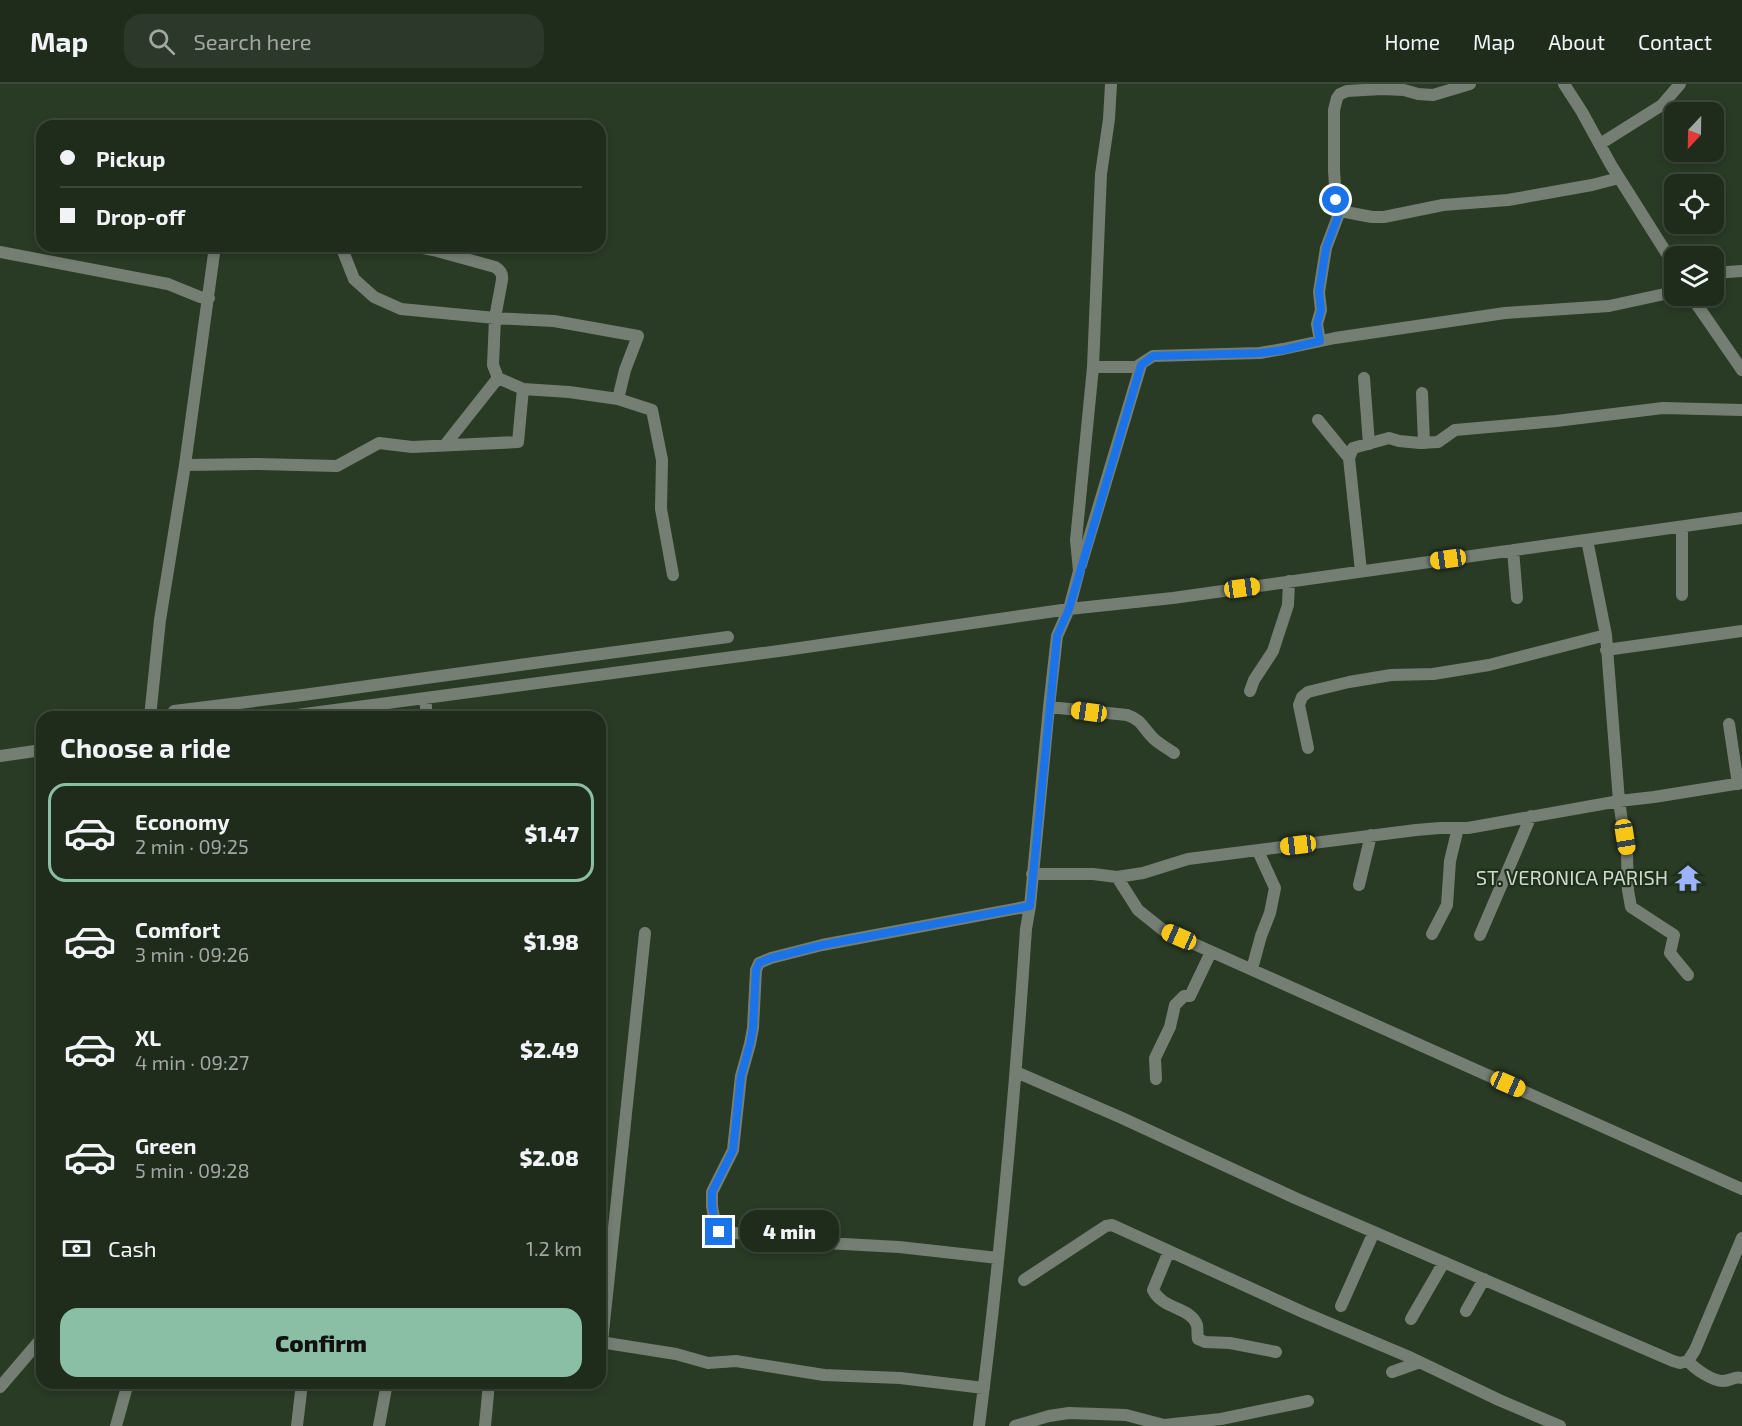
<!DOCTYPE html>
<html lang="en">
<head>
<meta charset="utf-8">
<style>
  body { margin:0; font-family:"Exo 2",sans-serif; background:#2c3829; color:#f1f3f6; height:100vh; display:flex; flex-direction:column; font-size:22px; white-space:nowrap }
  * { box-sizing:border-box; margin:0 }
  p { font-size:20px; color:#a1a7a3 }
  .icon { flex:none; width:33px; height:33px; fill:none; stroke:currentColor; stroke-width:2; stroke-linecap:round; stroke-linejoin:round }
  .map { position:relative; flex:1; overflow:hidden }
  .drawer { position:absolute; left:36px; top:627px; width:570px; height:678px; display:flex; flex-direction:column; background:#1f2c1c; border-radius:18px; box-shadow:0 3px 9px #0003,0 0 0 2px #3c483b }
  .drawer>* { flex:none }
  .hud { position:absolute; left:36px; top:36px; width:570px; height:132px; border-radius:18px; box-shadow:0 3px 9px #0003,0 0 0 2px #3c483b; display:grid; align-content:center; height:132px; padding:0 24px; background:#1f2c1c }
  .needle { width:39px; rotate:202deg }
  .fabs { position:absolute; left:1664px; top:18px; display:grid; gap:12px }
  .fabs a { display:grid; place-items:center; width:60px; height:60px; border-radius:12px; background:#1f2c1c; box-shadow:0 3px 9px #0003,0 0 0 2px #3c483b; font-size:30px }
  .end { position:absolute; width:27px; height:27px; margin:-14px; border:8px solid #1a73e8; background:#fff; box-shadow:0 0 0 3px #fff }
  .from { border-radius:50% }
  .bubble { position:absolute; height:42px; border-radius:18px; background:#1f2c1c; box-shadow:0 3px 9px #0003,0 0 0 2px #3c483b; font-size:20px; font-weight:800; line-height:42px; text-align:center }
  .car { position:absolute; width:18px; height:36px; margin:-18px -9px; border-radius:8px; box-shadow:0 0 4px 2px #0007; background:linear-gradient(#f5c518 24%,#345 0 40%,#f5c518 0 76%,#345 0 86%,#f5c518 0) }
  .hud b { display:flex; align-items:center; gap:21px; height:57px; font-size:22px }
  .hud b+b { border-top:2px solid #3c483b }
  .hud i { width:15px; height:15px; background:#f1f3f6 }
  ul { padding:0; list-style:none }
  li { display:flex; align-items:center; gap:18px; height:99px; margin:0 12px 9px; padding:0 12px; border:3px solid transparent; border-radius:18px }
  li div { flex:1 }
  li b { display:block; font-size:22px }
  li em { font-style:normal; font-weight:800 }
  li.on { border-color:#8abfa5 }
  li>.icon { width:54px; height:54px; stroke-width:1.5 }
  h2 { padding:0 24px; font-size:27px; line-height:72px }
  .pay { display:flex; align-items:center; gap:15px; height:66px; padding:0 24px; font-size:22px }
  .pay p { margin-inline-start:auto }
  .primary-button { display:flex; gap:12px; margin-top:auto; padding:12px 24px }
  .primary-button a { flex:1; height:69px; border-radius:18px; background:#8abfa5; color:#111; font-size:24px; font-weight:800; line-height:69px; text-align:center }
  header { display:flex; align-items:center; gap:36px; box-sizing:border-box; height:84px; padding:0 30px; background:#1f2c1c; border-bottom:2px solid #3c483b }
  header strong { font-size:28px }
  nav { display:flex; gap:33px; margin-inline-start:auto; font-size:21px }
  .search { width:420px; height:54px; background:#2c3829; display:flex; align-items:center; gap:15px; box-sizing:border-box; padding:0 21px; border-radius:18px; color:#a1a7a3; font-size:22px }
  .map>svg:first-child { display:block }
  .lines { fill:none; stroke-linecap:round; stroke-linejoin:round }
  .minor { stroke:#757e73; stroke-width:12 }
  .route { stroke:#1a73e8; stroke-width:8 }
  .labels { text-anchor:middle; stroke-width:4.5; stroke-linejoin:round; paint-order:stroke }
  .poi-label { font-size:20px; fill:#cfdacd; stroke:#1f301b; text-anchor:end }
</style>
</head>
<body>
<header>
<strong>Map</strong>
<div class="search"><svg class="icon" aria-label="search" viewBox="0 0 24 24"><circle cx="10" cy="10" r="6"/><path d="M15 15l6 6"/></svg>Search here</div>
<nav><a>Home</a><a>Map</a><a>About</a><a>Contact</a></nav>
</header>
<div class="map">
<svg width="1742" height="1342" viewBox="0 0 1742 1342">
  <rect width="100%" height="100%" fill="#293a25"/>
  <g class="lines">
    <path class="minor" d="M1564,0L1582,28L1611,81L1674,181
      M1600,60L1662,21L1680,0
      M1340,127L1372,133H1384L1443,121L1508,116L1592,101L1619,94
      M341,162L354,195L374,213L401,225L495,234L554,237L638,252L625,286L618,315
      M413,162L437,167L495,183C500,186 503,190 502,196L495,234L493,281L498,294L523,305L569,308L618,315L652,326L662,376L661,425L673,491
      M0,168L168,200L200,213L209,214
      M1713,189L1742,187
      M1691,212L1742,286
      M1320,257L1317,240L1321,226L1319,208L1326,164L1340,127L1336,116L1334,87V26L1337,14L1340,10L1347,7L1382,5L1404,6L1418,10L1433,11L1470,0
      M1093,283H1136L1153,272L1260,269L1283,265L1335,254L1505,229L1609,222L1674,208
      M1364,294L1369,360
      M1422,309L1424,359
      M1318,336L1349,374
      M445,361L498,294
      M185,381L258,380L337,382L379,359L412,363L518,358L523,305
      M1587,456L1606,551L1619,717L1627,771L1628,806L1631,823L1674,851L1670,869L1688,891
      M1513,466L1517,514
      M1081,481L1141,281
      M1361,487L1349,374L1353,364L1389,354L1399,357L1420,359L1438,358L1455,346L1556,337L1663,324L1742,326
      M1682,511V443
      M1606,566L1742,547
      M1250,607L1254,596L1273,567L1288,521L1289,497
      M425,614L427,633
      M1049,623L1127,631C1142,636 1142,643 1153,654C1159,660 1167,664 1174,669
      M150,633L160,536L185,381L215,162
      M174,633V627L303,611L534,579L728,553
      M282,633L786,566L1069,525L1173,514L1742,434
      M1729,640L1738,700
      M1308,664L1299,621L1302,613L1308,608L1349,598L1391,591L1433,590L1489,581L1606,551
      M0,672L42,666
      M1032,790H1093L1117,793L1143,789L1188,775L1416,746L1440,744H1468L1619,717L1654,713L1742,699
      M1117,793L1138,826L1163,846L1742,1105
      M1359,801L1371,751
      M1432,850L1447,821L1450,777L1458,744
      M1480,851L1531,732
      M1252,885L1261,852L1270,829L1275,804L1258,767
      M1016,988L1122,1034L1295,1114L1673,1277L1680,1279L1688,1277L1695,1266L1742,1154
      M1156,995L1155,974L1170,943L1175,921L1184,912H1190L1211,868
      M1169,1167L1153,1206C1163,1226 1191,1223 1197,1241C1198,1246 1197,1251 1198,1255L1205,1258L1230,1259L1276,1268
      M998,1174L899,1163L825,1159L796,1149L777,1152L719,1148L716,1145L712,1122V1108L733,1066L741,992L750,960L753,944L756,886L759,879L771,874L822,861L1030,822
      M1024,1196L1106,1142L1112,1141L1305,1229L1407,1272L1499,1316L1560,1342
      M1341,1222L1374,1148
      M1466,1227L1484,1195
      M1411,1235L1444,1178
      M600,1258L676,1270L708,1279L736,1277L824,1291L900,1294L984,1304
      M602,1258L645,849
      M1688,1277C1695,1285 1712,1297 1723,1297C1731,1297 1734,1292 1742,1294
      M1392,1288L1420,1278
      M0,1303L42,1254
      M116,1342L128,1299
      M297,1342L302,1299
      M379,1342L387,1299
      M485,1342L489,1299
      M979,1342C1000,1177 1015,1011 1026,845L1030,822L1049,623L1057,552L1069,525L1079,487L1076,456L1093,283L1101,90L1109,35L1111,0
      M1015,1342L1049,1332L1069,1329L1126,1331L1164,1341L1221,1335L1308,1317"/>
  </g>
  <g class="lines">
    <path class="route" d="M719,1148L716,1145L712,1122V1108L733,1066L741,992L750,960L753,944L756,886L759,879L771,874L822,861L1030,822L1057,552L1069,525L1141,281L1153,272L1260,269L1283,266L1320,257L1317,240L1321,226L1319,208L1326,164L1340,127L1336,116"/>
  </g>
  <defs>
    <symbol id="temple-bare" viewBox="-9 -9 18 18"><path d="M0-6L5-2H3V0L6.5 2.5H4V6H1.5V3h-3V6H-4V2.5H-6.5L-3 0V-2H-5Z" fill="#9eb3fd" stroke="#1f301b" stroke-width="2.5" paint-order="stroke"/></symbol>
  </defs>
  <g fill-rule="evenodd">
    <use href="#temple-bare" x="1669" y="775" width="38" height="38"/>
  </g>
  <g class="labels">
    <g class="poi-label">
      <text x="1668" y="801">ST. VERONICA PARISH</text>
    </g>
  </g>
</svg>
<div class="fabs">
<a><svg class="needle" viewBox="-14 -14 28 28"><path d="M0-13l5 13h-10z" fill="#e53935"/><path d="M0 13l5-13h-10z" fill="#a1a7a3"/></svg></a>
<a><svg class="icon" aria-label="locate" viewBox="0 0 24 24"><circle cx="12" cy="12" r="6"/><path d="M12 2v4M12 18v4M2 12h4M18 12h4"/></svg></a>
<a><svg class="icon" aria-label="layers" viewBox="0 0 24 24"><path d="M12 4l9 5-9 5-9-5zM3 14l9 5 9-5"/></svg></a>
</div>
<i class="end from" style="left:1336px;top:116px"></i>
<i class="end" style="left:719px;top:1148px"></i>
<div class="bubble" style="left:740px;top:1126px;width:99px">4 min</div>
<i class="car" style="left:1448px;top:475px;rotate:262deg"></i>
<i class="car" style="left:1242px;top:504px;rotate:82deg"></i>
<i class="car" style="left:1089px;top:628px;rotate:278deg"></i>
<i class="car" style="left:1625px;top:753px;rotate:171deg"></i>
<i class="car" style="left:1298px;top:761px;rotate:263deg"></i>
<i class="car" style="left:1179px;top:853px;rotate:294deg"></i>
<i class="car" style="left:1508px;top:1000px;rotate:114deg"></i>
<div class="hud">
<b><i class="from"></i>Pickup</b>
<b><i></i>Drop-off</b>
</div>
<section class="drawer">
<h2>Choose a ride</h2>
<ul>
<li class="on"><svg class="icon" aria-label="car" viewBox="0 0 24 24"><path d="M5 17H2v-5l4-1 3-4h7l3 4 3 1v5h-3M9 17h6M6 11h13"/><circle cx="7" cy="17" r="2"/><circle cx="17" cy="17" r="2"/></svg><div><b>Economy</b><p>2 min · 09:25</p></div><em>$1.47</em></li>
<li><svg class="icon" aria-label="car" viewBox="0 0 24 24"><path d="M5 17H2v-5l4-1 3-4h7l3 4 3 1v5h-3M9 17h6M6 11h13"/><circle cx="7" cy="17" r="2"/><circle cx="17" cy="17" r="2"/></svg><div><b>Comfort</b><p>3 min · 09:26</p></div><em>$1.98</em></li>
<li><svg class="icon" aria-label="car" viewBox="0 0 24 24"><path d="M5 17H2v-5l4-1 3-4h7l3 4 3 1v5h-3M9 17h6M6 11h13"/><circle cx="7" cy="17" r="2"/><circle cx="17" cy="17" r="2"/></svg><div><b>XL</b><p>4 min · 09:27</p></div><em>$2.49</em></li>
<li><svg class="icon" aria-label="car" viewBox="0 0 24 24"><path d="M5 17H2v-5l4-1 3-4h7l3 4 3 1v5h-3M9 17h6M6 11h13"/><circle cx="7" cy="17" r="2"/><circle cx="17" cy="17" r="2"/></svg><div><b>Green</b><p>5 min · 09:28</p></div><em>$2.08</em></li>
</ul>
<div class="pay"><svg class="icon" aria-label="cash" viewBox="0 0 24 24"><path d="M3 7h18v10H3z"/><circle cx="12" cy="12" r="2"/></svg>Cash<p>1.2 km</p></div>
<div class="primary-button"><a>Confirm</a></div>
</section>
</div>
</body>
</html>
